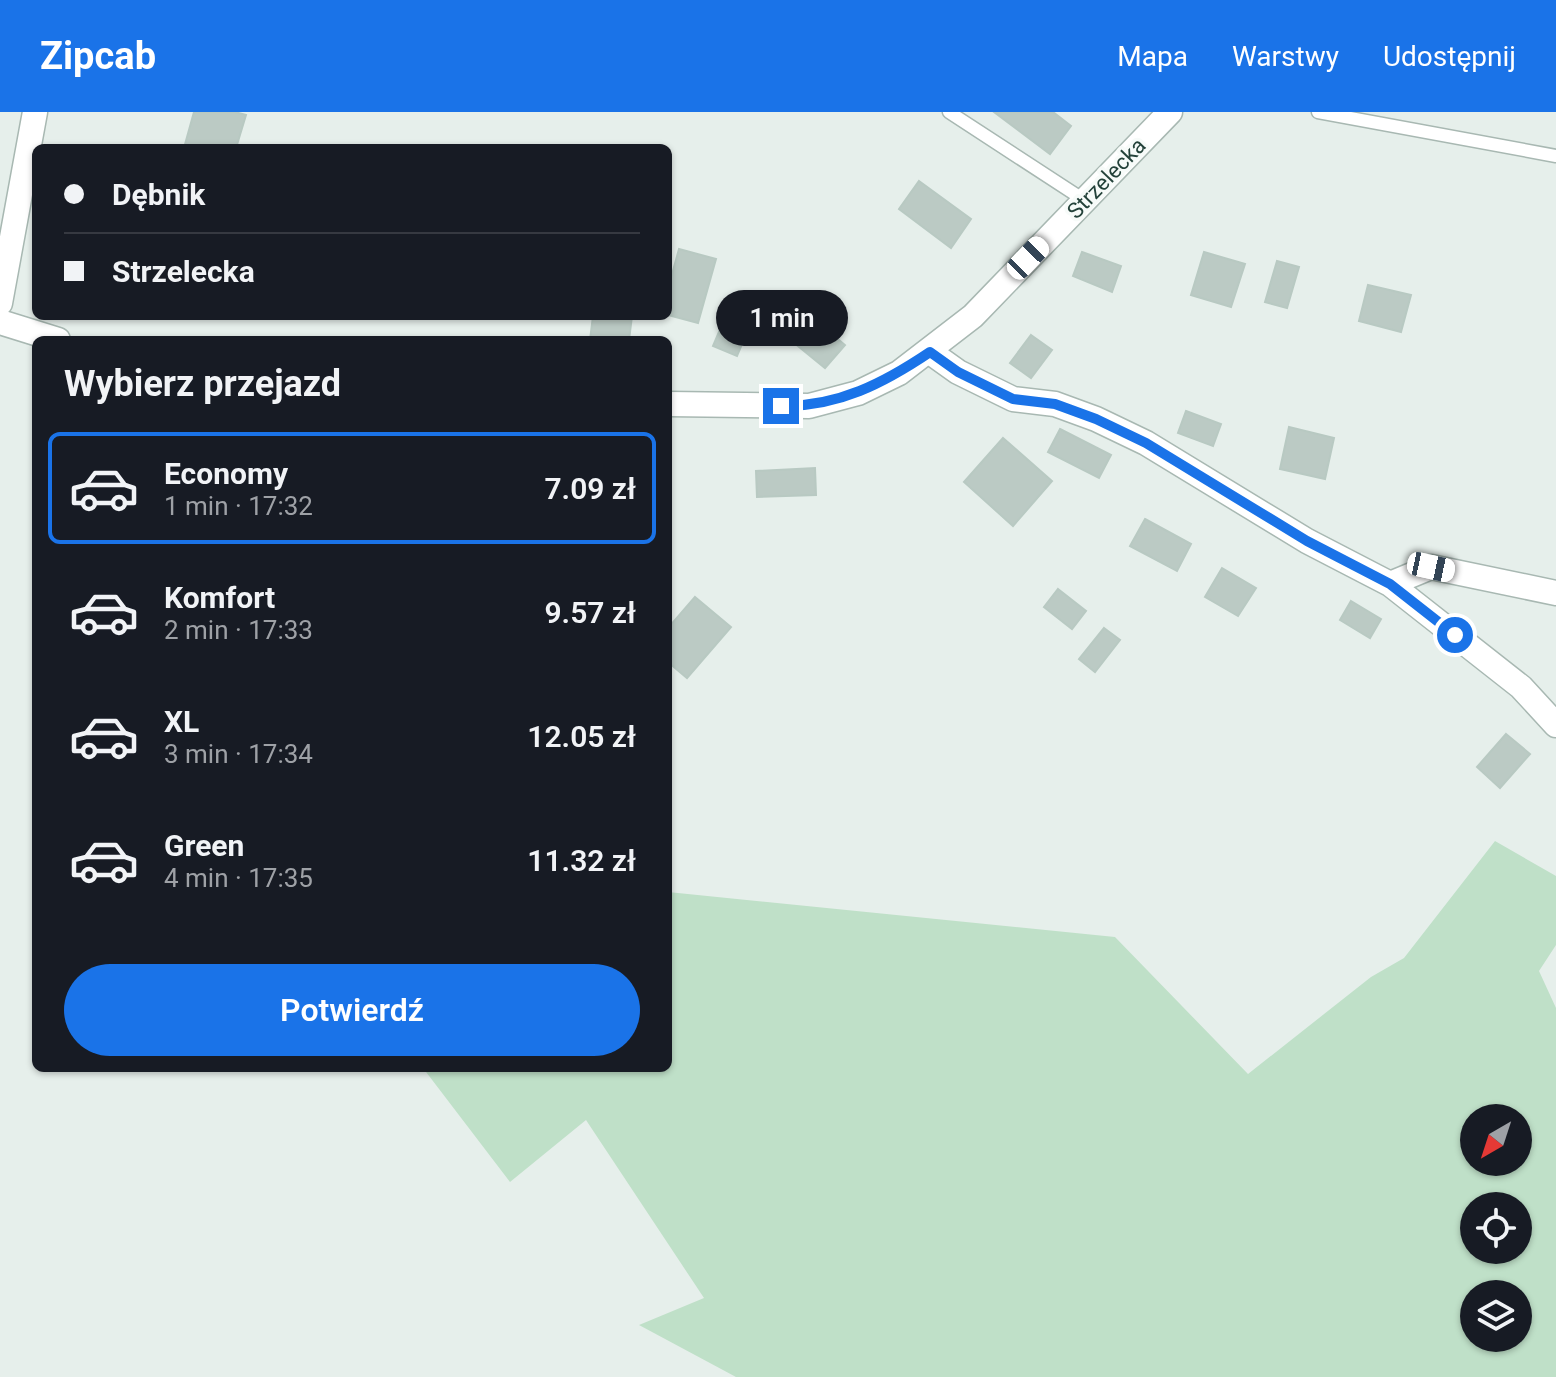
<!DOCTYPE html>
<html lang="pl">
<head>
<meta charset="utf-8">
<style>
  body { margin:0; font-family:Roboto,sans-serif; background:#242831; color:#f1f3f6; height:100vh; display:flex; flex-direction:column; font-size:30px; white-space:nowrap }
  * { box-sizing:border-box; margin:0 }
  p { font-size:26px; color:#9ea1a6 }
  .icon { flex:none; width:44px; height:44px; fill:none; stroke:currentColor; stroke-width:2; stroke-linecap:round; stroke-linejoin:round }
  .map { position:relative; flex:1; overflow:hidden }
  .panel { position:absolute; left:32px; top:224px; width:640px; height:736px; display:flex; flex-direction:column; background:#171b24; border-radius:12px; box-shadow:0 2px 6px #0004 }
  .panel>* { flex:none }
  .hud { position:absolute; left:32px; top:32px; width:640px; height:176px; border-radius:12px; box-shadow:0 2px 6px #0004; display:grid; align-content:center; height:176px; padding:0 32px; background:#171b24 }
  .needle { width:52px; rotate:219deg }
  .fabs { position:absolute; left:1460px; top:992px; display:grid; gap:16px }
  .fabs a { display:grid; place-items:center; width:72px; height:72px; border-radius:50%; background:#171b24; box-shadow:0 2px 6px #0004; font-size:40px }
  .end { position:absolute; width:36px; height:36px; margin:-18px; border:10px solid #1a73e8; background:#fff; box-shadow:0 0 0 4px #fff }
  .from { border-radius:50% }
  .bubble { position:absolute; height:56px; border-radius:28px; background:#171b24; box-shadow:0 2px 6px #0004; font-size:26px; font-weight:600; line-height:56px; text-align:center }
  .car { position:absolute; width:24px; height:48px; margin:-24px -12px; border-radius:10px; box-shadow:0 0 6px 2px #0007; background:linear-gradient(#fff 24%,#345 0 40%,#fff 0 76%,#345 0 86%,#fff 0) }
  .hud b { display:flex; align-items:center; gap:28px; height:76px; font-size:30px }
  .hud b+b { border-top:2px solid #363941 }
  .hud i { width:20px; height:20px; background:#f1f3f6 }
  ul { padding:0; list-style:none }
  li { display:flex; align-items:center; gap:24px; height:112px; margin:0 16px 12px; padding:0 16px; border:4px solid transparent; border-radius:12px }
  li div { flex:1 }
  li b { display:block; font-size:30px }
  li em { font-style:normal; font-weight:600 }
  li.active { border-color:#1a73e8 }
  li>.icon { width:72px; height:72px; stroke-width:1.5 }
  h2 { padding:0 32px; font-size:36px; line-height:96px }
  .cta { display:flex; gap:16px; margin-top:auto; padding:16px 32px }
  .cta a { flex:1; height:92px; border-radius:48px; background:#1a73e8; color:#fff; font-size:32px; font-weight:600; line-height:92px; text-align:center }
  header { display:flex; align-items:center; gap:48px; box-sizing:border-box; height:112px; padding:0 40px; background:#1a73e8; color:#fff }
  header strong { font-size:38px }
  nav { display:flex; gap:44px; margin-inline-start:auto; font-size:28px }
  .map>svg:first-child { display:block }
  .green { fill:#bfe0c8; fill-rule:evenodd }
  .building { fill:#bbcac4; stroke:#b8c9c2; stroke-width:2 }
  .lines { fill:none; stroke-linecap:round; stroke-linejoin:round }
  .service-casing { stroke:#a8b8b2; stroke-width:15 }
  .minor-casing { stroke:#a8b8b2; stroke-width:27 }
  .tertiary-casing { stroke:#a8b8b2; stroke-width:27 }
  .service { stroke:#fff; stroke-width:12 }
  .minor { stroke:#fff; stroke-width:24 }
  .tertiary { stroke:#fff; stroke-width:24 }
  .route { stroke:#1a73e8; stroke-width:10 }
  .labels { text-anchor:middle; stroke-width:7; stroke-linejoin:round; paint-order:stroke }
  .street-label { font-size:22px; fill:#24423a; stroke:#f7fbf9 }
</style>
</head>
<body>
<header>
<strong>Zipcab</strong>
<nav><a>Mapa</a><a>Warstwy</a><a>Udostępnij</a></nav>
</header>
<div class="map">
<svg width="1556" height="1265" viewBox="0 0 1556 1265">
  <rect width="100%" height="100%" fill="#e6efeb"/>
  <path class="green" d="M1495,729L1556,764V833L1539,859L1556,896V1265H736L639,1213L704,1186L586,1008L510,1070L423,956H668V780L1115,825L1248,962L1371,865L1404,846ZM1474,1006H1518V1050H1474ZM1474,1094H1518V1138H1474ZM1474,1182H1518V1226H1474Z"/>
  <path class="building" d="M194,0H235L246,3L236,36H184Z
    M994,0H1053L1071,14L1050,42Z
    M919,69L971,107L951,136L899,97Z
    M679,137L716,147L698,211L668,203V177Z
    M1082,140L1121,154L1112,180L1073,164Z
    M1204,140L1245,152L1231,195L1191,183Z
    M1277,149L1299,155L1287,196L1265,190Z
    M1368,173L1411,183L1401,220L1359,209Z
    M732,189L756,199L737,244L713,234Z
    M807,201L845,233L825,256L787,225Z
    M593,204H632L629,228H590Z
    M1031,223L1052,238L1031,266L1010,251Z
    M1186,299L1221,312L1213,334L1178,321Z
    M1289,315L1334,326L1325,367L1280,357Z
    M1060,317L1111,343L1099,366L1048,340Z
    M1003,326L1052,369L1013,414L964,370Z
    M815,356L816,383L757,385L756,359Z
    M1145,407L1191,432L1177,459L1130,434Z
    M1222,456L1256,476L1238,504L1205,485Z
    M1058,477L1086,499L1072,517L1044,495Z
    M695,485L731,515L687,566L668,550V516Z
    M1351,489L1381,507L1370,526L1340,508Z
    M1104,516L1120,528L1095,560L1079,547Z
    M1506,622L1530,642L1500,676L1477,655Z"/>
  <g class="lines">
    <defs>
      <path id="service" d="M949,0L1084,88
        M1318,0L1556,44"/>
      <path id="minor" d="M0,191L35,0
        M930,240L958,260L1013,287L1055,292L1096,307L1146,331L1307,429L1390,472L1521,575L1556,613
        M1390,472L1431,455L1556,481"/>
      <path id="tertiary" d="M0,210L58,228
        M668,292L809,294L858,281L899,261L973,204L1170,0"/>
    </defs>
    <use href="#service" class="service-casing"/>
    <use href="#minor" class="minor-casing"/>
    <use href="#tertiary" class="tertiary-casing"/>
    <use href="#service" class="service"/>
    <use href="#minor" class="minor"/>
    <use href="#tertiary" class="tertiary"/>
  </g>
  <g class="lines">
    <path class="route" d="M781,294C838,295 884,271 930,240L958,260L1013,287L1055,292L1096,307L1146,331L1307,429L1390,472L1455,523"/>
  </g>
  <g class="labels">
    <g class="street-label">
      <text transform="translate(1106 66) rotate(-46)" y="8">Strzelecka</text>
    </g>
  </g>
</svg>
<div class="fabs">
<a><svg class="needle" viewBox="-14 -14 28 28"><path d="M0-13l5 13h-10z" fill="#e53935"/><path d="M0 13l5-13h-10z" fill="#9ea1a6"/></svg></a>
<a><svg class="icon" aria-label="locate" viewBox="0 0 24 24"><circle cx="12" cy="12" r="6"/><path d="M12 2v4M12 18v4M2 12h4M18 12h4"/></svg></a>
<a><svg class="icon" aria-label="layers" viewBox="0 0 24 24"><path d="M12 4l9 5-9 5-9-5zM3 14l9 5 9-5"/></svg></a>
</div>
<i class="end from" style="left:1455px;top:523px"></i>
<i class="end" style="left:781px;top:294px"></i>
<div class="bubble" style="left:716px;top:178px;width:132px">1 min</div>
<i class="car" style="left:1028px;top:146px;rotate:44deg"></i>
<i class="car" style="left:1431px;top:455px;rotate:102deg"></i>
<div class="hud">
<b><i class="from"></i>Dębnik</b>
<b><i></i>Strzelecka</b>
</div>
<section class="panel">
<h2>Wybierz przejazd</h2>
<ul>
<li class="active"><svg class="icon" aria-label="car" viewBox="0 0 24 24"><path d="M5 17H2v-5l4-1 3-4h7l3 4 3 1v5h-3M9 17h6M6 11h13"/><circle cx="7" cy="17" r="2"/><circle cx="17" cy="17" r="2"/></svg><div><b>Economy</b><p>1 min · 17:32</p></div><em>7.09 zł</em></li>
<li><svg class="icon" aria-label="car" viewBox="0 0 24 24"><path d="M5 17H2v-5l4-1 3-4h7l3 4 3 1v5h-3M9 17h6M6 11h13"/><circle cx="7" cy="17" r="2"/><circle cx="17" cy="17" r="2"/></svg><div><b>Komfort</b><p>2 min · 17:33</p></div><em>9.57 zł</em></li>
<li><svg class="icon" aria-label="car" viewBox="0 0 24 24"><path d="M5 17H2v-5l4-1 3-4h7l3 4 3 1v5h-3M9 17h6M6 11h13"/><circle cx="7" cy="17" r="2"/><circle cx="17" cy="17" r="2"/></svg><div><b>XL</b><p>3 min · 17:34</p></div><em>12.05 zł</em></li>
<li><svg class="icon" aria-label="car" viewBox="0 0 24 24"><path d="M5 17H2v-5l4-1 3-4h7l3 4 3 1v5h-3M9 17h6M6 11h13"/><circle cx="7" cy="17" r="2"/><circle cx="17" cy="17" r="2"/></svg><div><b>Green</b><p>4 min · 17:35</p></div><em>11.32 zł</em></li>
</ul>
<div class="cta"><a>Potwierdź</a></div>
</section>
</div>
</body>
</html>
